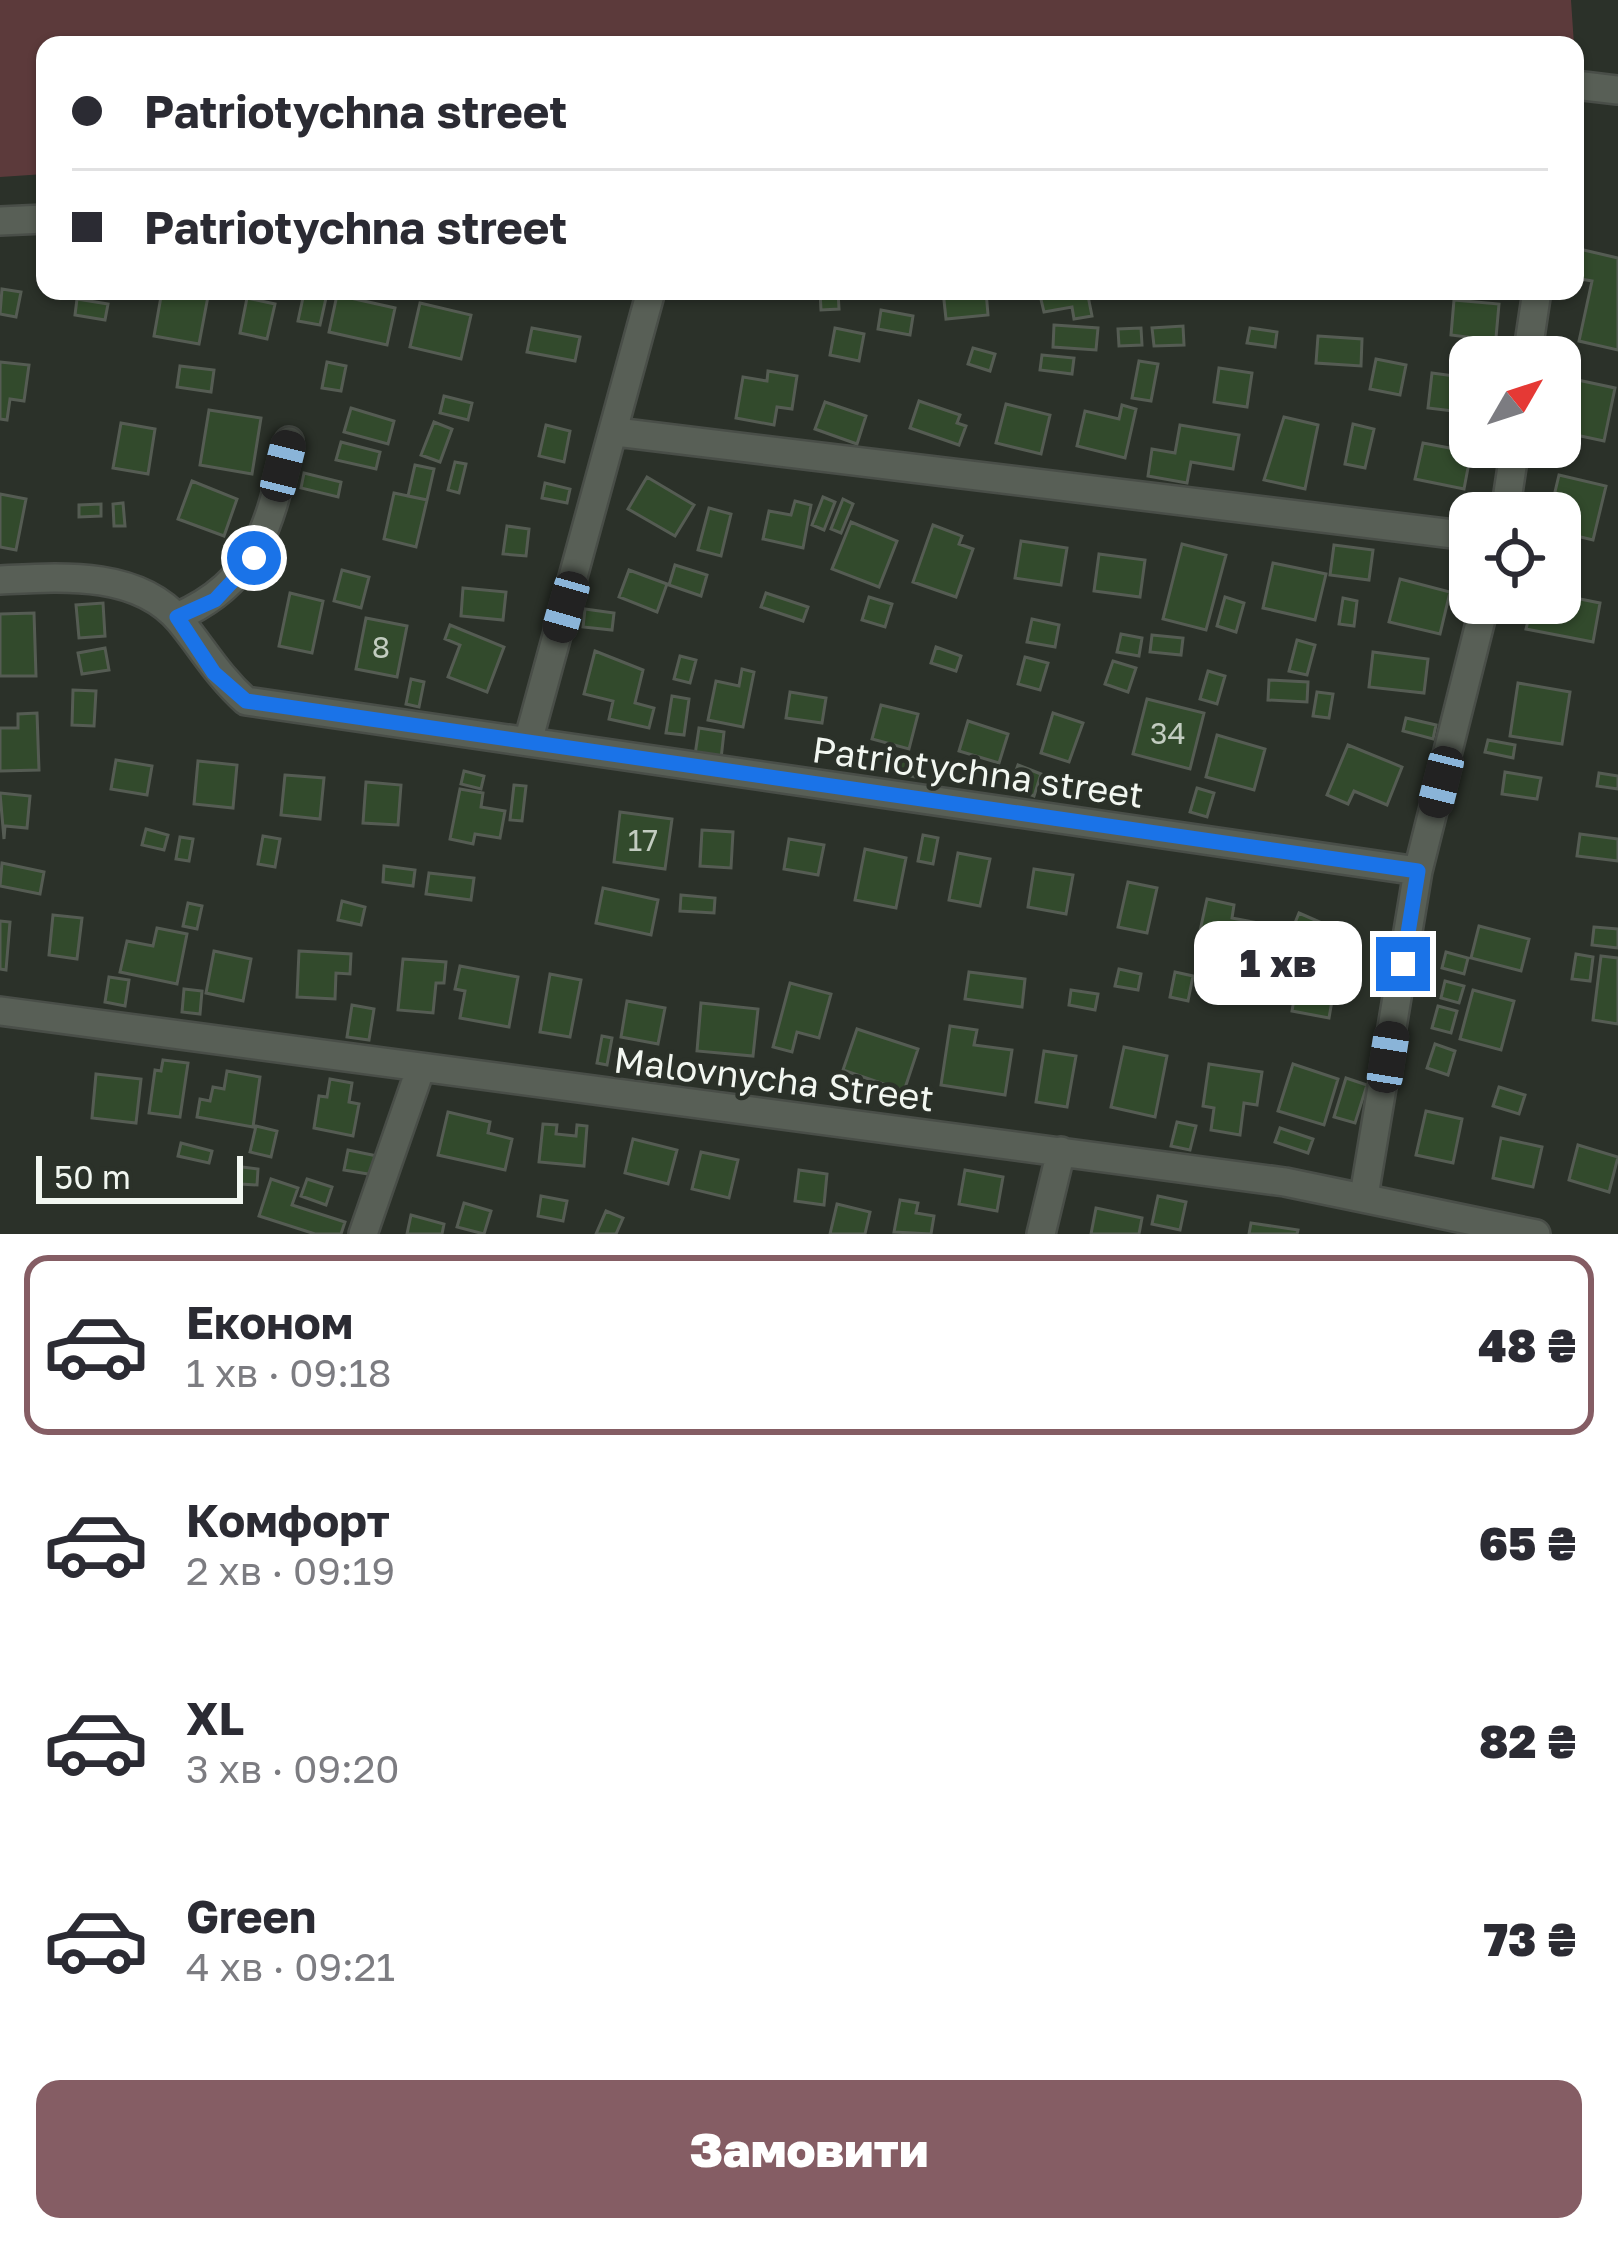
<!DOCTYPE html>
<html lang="uk">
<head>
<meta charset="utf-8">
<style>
  body { margin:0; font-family:"Golos Text",sans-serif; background:#f2f2f3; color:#2b2b33; height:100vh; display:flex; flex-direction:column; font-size:45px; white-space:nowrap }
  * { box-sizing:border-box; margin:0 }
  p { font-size:39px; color:#7c7c81 }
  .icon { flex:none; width:66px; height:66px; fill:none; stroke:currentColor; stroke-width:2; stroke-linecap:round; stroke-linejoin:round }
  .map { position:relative; height:1234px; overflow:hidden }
  .details { display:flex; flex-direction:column; background:#fff; flex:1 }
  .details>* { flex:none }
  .guide { position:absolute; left:36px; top:36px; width:1548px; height:264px; border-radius:24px; box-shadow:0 3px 9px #0004; display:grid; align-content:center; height:264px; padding:0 36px; background:#fff }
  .needle { width:78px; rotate:51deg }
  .controls { position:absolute; left:1449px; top:336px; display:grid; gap:24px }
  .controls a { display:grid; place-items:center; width:132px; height:132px; border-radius:24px; background:#fff; box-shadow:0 3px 9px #0004; font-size:60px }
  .scale { position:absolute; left:36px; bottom:30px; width:207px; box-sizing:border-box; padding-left:12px; border:6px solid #f2f7f1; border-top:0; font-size:33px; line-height:42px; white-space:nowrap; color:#f2f7f1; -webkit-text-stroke:9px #2b3129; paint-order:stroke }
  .end { position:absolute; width:54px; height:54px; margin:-27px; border:15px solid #1a73e8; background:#fff; box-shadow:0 0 0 6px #fff }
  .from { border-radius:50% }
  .bubble { position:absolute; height:84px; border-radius:24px; background:#fff; box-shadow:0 3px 9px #0004; font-size:39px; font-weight:800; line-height:84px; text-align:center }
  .car { position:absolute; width:36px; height:72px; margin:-36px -18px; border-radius:15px; box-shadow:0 0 9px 3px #0007; background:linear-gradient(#222 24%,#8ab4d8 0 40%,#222 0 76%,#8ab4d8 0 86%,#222 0) }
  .guide b { display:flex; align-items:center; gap:42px; height:114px; font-size:45px }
  .guide b+b { border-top:3px solid #e1e1e2 }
  .guide i { width:30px; height:30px; background:#2b2b33 }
  ul { padding:21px 0 0; list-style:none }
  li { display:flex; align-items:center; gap:36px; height:180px; margin:0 24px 18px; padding:0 12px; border:6px solid transparent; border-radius:24px }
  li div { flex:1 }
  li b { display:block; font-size:45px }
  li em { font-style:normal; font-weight:800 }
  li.on { border-color:#855d64 }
  li>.icon { width:108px; height:108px; stroke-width:1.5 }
  .primary-button { display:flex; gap:24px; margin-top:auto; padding:24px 36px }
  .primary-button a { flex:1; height:138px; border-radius:24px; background:#855d64; color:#fff; font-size:48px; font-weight:800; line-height:138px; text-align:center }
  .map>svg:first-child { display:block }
  .green { fill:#5c3a3b }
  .building { fill:#324a2c; stroke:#555c53; stroke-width:3 }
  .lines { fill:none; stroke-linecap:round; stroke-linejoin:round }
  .minor-casing { stroke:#494e48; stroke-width:32 }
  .minor { stroke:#585f56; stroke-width:27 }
  .route { stroke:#1a73e8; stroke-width:15 }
  .labels { text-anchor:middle; stroke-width:9; stroke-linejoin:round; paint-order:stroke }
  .number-label { font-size:30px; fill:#c2ccc0 }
  .street-label { font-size:36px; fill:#f2f7f1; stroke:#2b3129 }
</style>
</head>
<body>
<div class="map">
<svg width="1618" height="1234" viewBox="0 0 1618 1234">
  <rect width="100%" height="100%" fill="#2b3129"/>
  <path class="green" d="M0,0H1571L1574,45H45V174L0,177Z"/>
  <path class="building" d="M1575,248L1618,258V350L1579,341L1592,281L1575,278Z
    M2,289L21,292L16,317L0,314Z
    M162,291H209L199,344L154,336Z
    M820,291H838L839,309L821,310Z
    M943,291H986L988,315L946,319Z
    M1039,291H1087L1092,316L1074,319L1072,307L1044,312Z
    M304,293L326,298L320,325L298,321Z
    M337,295L395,308L387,345L329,332Z
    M247,298L275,304L267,339L240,333Z
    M77,299L108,304L105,320L75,315Z
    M1454,300L1499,304L1495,349L1466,347L1467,337L1451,335Z
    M420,303L471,315L461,359L410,347Z
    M881,310L913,316L910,335L878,329Z
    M1054,325L1098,328L1096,350L1053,347Z
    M1183,326L1184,345L1154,346L1152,328Z
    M532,328L580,337L575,361L527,352Z
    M835,328L864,334L859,361L830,355Z
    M1141,328L1142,345L1119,346L1118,329Z
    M1250,328L1277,332L1275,347L1247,343Z
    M1318,336L1362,339L1361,366L1316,363Z
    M973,348L995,354L990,371L968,364Z
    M1042,355L1074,358L1072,374L1040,370Z
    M1376,359L1406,365L1400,395L1370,389Z
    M1139,361L1158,364L1151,401L1132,398Z
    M0,362L29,365L24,401L10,399L7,420L0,419Z
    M327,362L346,366L341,391L322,388Z
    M180,366L214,370L211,392L177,387Z
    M1219,368L1252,373L1247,407L1214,402Z
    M768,371L797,376L792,409L777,407L774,425L736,418L743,377L767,381Z
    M1432,373L1470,378V413L1428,408Z
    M1573,379L1615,388L1604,441L1562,432Z
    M444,396L472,403L468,420L440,413Z
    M919,401L960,415L957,423L966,426L959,445L910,428Z
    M825,402L866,416L857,444L815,429Z
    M1006,404L1050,415L1041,454L996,443Z
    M1122,405L1136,409L1125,458L1077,446L1085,411L1119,419Z
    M351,408L394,421L388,444L344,432Z
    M209,410L261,418L252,474L200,465Z
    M1284,417L1318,425L1305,489L1264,480Z
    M434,422L452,429L440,462L421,455Z
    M121,423L155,429L148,474L113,468Z
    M1353,424L1374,429L1365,468L1345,464Z
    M546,425L570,431L564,462L539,456Z
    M1180,425L1239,435L1233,469L1191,462L1187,483L1148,476L1152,449L1175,453Z
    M341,442L380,452L376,469L336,460Z
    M1423,443L1471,452L1464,489L1415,479Z
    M455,462L466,464L459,493L448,490Z
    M415,465L434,469L427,500L408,496Z
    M304,473L341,482L338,497L301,488Z
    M1559,475L1606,486L1593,540L1560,532V513H1550Z
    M647,477L694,505L675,536L628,509Z
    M192,481L237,499L224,536L178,519Z
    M545,483L570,489L567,503L542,498Z
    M394,493L427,500L416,547L384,539Z
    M0,494L26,499L16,550L0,547Z
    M823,497L835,502L824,530L812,525Z
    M843,499L853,504L841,533L831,529Z
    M795,501L811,505L803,548L763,539L769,511L791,515Z
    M123,503L125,526H114L113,504Z
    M101,504V516L79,517V505Z
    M709,508L731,514L721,556L698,550Z
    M851,522L897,541L879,587L832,569Z
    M933,525L962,536L959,544L973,549L956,597L913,582Z
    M507,526L529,529L526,556L503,554Z
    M1021,541L1067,548L1061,585L1015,578Z
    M1182,544L1226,555L1206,630L1163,619Z
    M1334,545L1373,550L1369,580L1330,575Z
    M1099,554L1145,560L1140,597L1094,591Z
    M1273,563L1326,574L1315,620L1263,608Z
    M675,565L707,575L701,596L669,585Z
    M342,570L369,577L361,608L334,601Z
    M629,570L667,584L657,612L619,597Z
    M1400,579L1450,592L1440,634L1389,622Z
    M463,588L506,592L503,620L461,616Z
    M290,593L323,601L312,653L279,646Z
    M766,593L808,607L803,621L761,607Z
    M1560,595L1600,603L1593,642L1526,629L1529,617L1499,611L1501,603H1560Z
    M869,597L892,604L885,627L862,620Z
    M1225,597L1244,603L1236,632L1217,626Z
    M1343,598L1357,601L1354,626L1339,624Z
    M103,603L105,636L79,638L76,605Z
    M585,609L614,613L612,630L583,627Z
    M34,613L36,676H0V614Z
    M366,618L407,626L397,677L356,669Z
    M1032,619L1059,625L1055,647L1027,642Z
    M450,625L504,647L487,692L448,677L460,645L445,639Z
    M1121,634L1142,638L1139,656L1117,652Z
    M1152,635L1183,638L1181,655L1150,652Z
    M1297,640L1315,645L1307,675L1289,671Z
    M936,647L961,656L956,671L931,663Z
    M105,648L109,670L82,674L78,653Z
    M595,651L643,670L635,703L654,708L649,728L609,719L613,701L584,694Z
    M1373,652L1428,659L1424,693L1369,687Z
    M680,656L696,660L690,683L674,679Z
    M1025,657L1048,663L1040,690L1018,684Z
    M1113,661L1136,668L1128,692L1105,684Z
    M742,669L754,672L743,727L708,720L716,681L739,686Z
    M1208,671L1225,676L1217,704L1200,699Z
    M411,679L424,682L419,707L406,704Z
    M1269,680L1308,682L1307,702L1268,700Z
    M1518,683L1570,692L1562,744L1510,736Z
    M73,690L96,691L94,726L72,725Z
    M790,692L826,698L822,723L786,718Z
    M1317,692L1333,694L1329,718L1313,716Z
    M672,696L689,699L684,735L666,733Z
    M1147,699L1204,713L1190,769L1133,754Z
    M881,705L918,714L909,749L872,739Z
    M37,713L39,770L0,771V728H18V714Z
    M1053,713L1083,723L1069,762L1041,753Z
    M1406,718L1436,725L1433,739L1403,731Z
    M968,721L1008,734L999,763L959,751Z
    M699,728L724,732L721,759L695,755Z
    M1217,735L1265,749L1254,790L1206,777Z
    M1488,740L1515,745L1513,758L1485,752Z
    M1348,745L1402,767L1387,805L1354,791L1348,804L1327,795Z
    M902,754L925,760L920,778L897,773Z
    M116,760L152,766L147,795L111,789Z
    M198,761L237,765L233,808L194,804Z
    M1018,765L1041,774L1034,796L1010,787Z
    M464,771L484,776L481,789L461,784Z
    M1505,772L1541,778L1537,799L1502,794Z
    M1599,773L1618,776V789L1597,786Z
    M285,775L324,778L320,819L281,815Z
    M366,782L401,785L398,825L363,823Z
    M514,785L526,786L522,821L510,820Z
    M1197,788L1214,793L1207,817L1190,812Z
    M460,789L483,793L481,807L505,811L500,838L475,834L473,844L450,839Z
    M0,793L30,796L27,828L5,826L4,839Z
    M620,812L672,819L665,869L614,862Z
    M146,829L168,835L164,850L142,845Z
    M702,830L733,832L731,868L700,866Z
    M1580,834L1618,839V861L1577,856Z
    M923,835L938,838L933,864L918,861Z
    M263,836L280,839L275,867L258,864Z
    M180,837L193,839L189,861L176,859Z
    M789,839L824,845L818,875L784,869Z
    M865,849L906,858L896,908L855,900Z
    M958,853L990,859L980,906L949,900Z
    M2,863L44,872L40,894L0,886Z
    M384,866L415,870L413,886L383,882Z
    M1034,869L1073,875L1066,914L1028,907Z
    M429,873L474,878L471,900L426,894Z
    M1128,882L1157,888L1147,933L1118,927Z
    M603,888L658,900L651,935L596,923Z
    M681,895L715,898L714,913L680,911Z
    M1207,899L1234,905L1232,918L1258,923L1252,948L1225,942L1222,955L1196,949Z
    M342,901L365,907L361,925L338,920Z
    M188,903L202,906L197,929L183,926Z
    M1299,913L1345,933L1328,974L1282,955Z
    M53,915L82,918L77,959L49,955Z
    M0,921L10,922L6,970L0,969Z
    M1479,926L1529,939L1521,971L1471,958Z
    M1594,927L1618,929V948L1592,945Z
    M157,928L187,934L177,984L120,972L127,941L153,946Z
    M214,951L251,959L243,1001L206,993Z
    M299,951L351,954L350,974L336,973L335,999L297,997Z
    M1446,952L1468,958L1464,974L1442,968Z
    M1576,954L1593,957L1590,981L1572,979Z
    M1601,956L1618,958V1024L1593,1020Z
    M403,959L446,962L444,983H436L433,1013L398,1010Z
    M460,966L518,977L509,1027L460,1018L465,991L455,989Z
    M1119,969L1141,974L1138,990L1115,986Z
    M969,972L1025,979L1022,1007L965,999Z
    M1175,972L1193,976L1188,1001L1170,997Z
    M550,974L581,980L570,1037L540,1032Z
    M109,977L129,980L125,1006L105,1002Z
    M1445,981L1464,986L1459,1003L1441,998Z
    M790,983L831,994L819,1038L797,1032L792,1052L773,1047Z
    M1296,988L1333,995L1329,1018L1292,1011Z
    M184,989L202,991L200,1014L182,1012Z
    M1071,990L1098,994L1095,1010L1069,1005Z
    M1473,990L1514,1001L1501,1050L1460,1039Z
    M627,1001L665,1008L658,1044L621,1037Z
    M701,1003L758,1009L753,1056L697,1051Z
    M352,1005L374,1009L369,1040L347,1037Z
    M1438,1006L1457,1011L1451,1033L1432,1028Z
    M950,1026L977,1030L974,1045L1012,1050L1005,1095L941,1085Z
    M857,1029L918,1049L904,1091L843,1070Z
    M602,1036L612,1038L607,1065L597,1063Z
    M1435,1044L1455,1051L1448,1075L1427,1068Z
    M1124,1047L1167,1056L1155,1117L1111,1107Z
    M1044,1051L1076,1056L1067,1107L1036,1102Z
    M163,1060L188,1063L180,1117L149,1113L155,1070L161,1071Z
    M1209,1064L1262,1072L1257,1105L1244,1103L1240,1135L1211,1130L1214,1108L1203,1106Z
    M1293,1064L1338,1079L1324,1125L1278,1111Z
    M227,1071L260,1077L253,1127L197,1117L200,1099L210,1101L213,1087L224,1089Z
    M96,1074L141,1079L136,1123L92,1118Z
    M1346,1078L1367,1085L1355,1123L1334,1117Z
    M330,1079L352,1083L349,1102L359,1104L353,1136L314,1128L319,1096L327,1097Z
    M1499,1087L1525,1095L1519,1114L1493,1106Z
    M1426,1111L1462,1119L1453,1163L1416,1155Z
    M448,1112L490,1122L488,1133L512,1139L505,1170L438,1155Z
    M1177,1122L1196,1126L1190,1150L1171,1146Z
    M543,1124L557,1125L556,1134L576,1136L577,1125L587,1126L584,1166L539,1162Z
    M256,1126L277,1131L271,1157L250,1152Z
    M1280,1128L1313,1139L1308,1153L1275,1142Z
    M1501,1138L1542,1147L1533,1187L1493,1178Z
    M633,1139L677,1150L668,1184L625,1173Z
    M181,1143L212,1151L209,1163L178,1156Z
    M1578,1145L1618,1157L1609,1192L1569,1180Z
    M348,1150L377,1156L374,1175L344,1170Z
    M701,1152L738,1160L729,1198L692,1189Z
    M242,1167L258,1169L257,1185L241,1184Z
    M799,1170L827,1174L824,1205L795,1201Z
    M965,1170L1003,1177L997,1211L959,1204Z
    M271,1179L298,1188L292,1205L345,1222L341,1234H315L259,1216Z
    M307,1179L332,1187L326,1205L301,1196Z
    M541,1196L567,1201L563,1221L538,1216Z
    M1158,1196L1186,1202L1180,1230L1152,1224Z
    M900,1200L918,1203L916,1213L934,1216L931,1234L894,1232Z
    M464,1203L491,1211L484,1234L457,1227Z
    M837,1204L870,1212L865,1234H830Z
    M1096,1208L1142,1218L1139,1234H1091Z
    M606,1211L623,1218L616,1234H596Z
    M411,1215L444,1224L442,1234H407Z
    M1251,1223L1298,1230L1297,1234H1249Z"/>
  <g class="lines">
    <defs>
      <path id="minor" d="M1575,85L1618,90
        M0,221L45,219
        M1527,357L1537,291
        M616,432L1470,536
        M1505,513L1515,447
        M0,580C59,577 137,570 180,621C203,649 218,676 246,701L1418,871
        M177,617C259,581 270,522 289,441
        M529,738L651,291
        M0,1011L1285,1182L1536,1234
        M1364,1196L1418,871L1485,603
        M363,1234L420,1070
        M1041,1234L1061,1151"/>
    </defs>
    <use href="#minor" class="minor-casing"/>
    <use href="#minor" class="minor"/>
  </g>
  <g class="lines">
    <path class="route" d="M254,558L215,600L177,617L214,673L246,701L1418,871L1403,964"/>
  </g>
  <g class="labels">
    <g class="number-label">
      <text x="381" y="658">8</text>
      <text x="1168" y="744">34</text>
      <text x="643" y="851">17</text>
    </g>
    <g class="street-label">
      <text transform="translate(978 772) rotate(8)" y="13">Patriotychna street</text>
      <text transform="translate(774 1079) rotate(7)" y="13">Malovnycha Street</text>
    </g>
  </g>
</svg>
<div class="controls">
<a><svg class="needle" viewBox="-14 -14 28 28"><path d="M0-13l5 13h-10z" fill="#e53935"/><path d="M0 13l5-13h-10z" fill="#7c7c81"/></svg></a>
<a><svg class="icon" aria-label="locate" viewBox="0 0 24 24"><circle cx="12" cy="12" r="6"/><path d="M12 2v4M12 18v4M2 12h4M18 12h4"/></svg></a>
</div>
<div class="scale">50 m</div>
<i class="end from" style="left:254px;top:558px"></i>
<i class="end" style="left:1403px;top:964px"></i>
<div class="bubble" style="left:1194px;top:921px;width:168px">1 хв</div>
<i class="car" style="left:283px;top:466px;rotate:14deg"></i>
<i class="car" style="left:566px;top:607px;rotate:196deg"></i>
<i class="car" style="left:1441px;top:782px;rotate:194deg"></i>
<i class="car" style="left:1388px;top:1057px;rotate:9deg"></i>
<div class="guide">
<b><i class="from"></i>Patriotychna street</b>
<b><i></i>Patriotychna street</b>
</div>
</div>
<section class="details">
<ul>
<li class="on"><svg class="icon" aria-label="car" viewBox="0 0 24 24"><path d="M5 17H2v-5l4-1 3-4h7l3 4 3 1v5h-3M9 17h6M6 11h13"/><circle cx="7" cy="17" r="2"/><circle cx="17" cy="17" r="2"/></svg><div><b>Економ</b><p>1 хв · 09:18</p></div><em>48 ₴</em></li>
<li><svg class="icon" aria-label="car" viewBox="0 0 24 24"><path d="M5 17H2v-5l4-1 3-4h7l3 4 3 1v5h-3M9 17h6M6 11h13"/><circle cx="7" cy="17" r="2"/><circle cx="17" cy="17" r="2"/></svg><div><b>Комфорт</b><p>2 хв · 09:19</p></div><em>65 ₴</em></li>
<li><svg class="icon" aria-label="car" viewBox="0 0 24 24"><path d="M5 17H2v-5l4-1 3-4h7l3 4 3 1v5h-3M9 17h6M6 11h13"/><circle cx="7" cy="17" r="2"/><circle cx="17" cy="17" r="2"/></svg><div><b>XL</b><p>3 хв · 09:20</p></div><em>82 ₴</em></li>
<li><svg class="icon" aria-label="car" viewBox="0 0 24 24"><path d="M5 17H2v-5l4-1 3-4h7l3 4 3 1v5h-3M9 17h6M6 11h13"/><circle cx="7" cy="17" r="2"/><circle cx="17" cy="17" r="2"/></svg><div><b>Green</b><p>4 хв · 09:21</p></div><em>73 ₴</em></li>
</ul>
<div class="primary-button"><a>Замовити</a></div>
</section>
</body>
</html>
